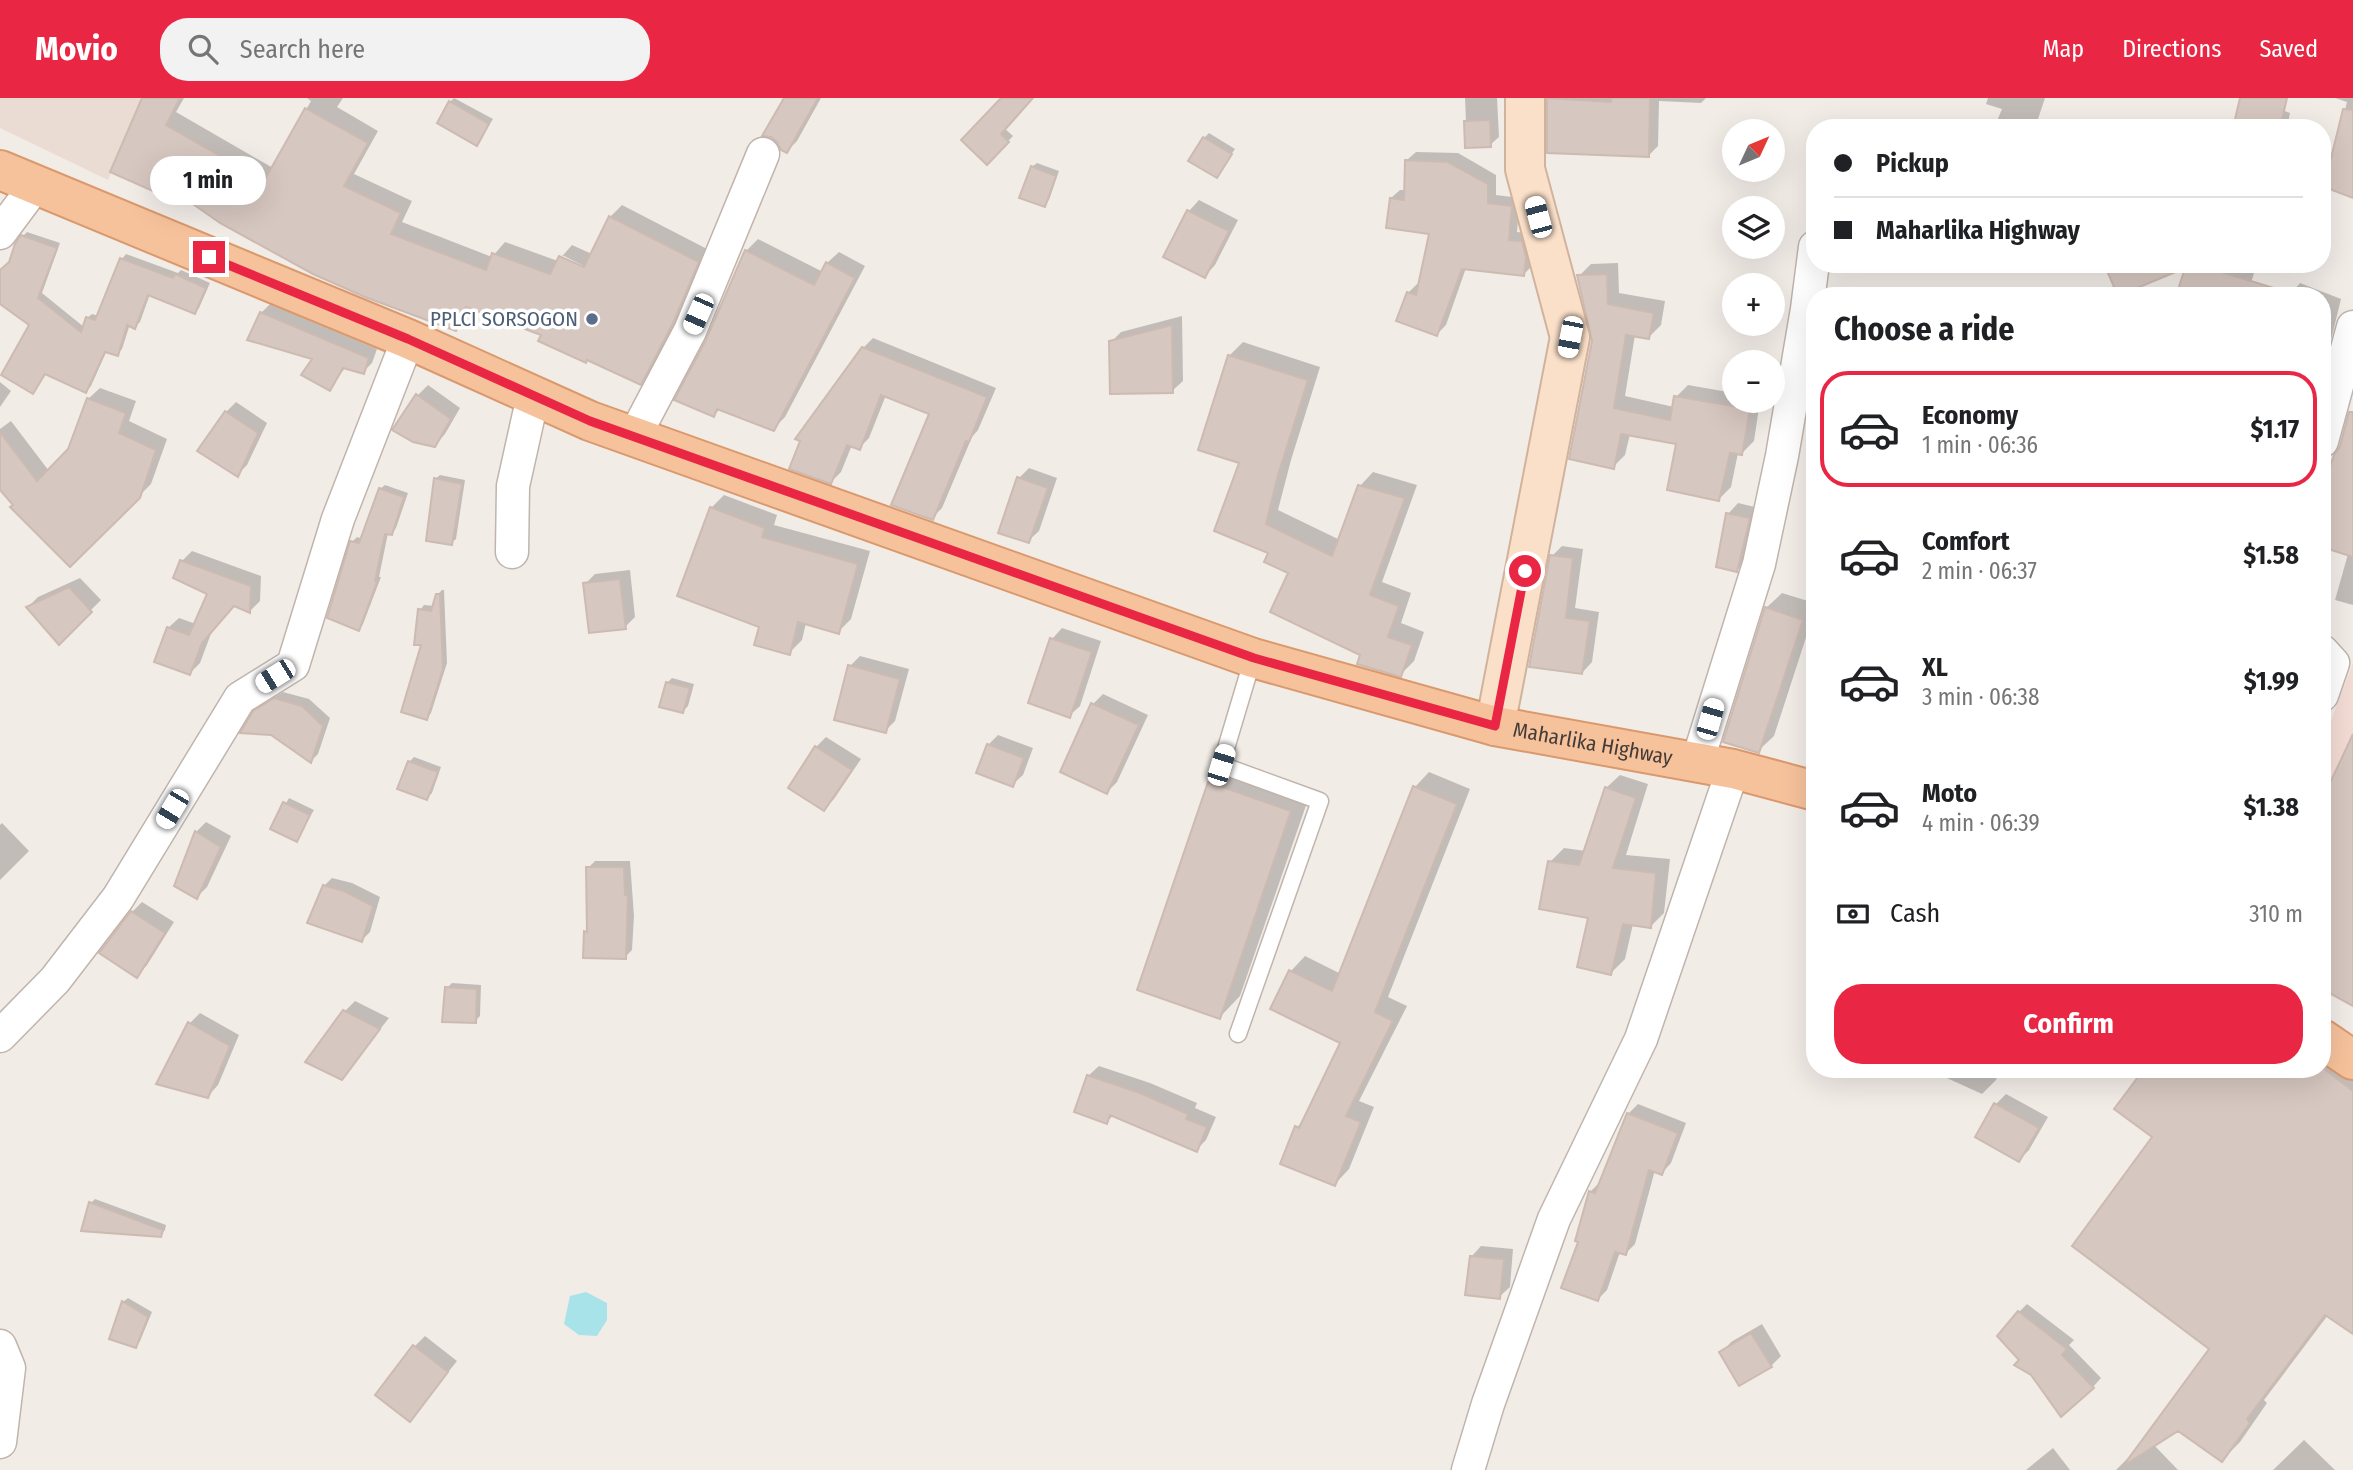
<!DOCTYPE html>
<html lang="en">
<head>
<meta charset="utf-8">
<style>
  body { margin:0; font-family:"Fira Sans Condensed",sans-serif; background:#f2f2f2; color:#202124; height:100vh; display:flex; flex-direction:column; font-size:26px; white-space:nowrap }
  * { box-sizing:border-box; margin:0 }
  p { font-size:23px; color:#757577 }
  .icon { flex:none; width:38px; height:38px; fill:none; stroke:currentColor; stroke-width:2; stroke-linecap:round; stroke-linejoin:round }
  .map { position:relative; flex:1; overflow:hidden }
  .sheet { position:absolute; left:1806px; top:189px; width:525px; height:791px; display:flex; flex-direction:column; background:#fff; border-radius:28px; box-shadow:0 7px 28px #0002 }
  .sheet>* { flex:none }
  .guide { position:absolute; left:1806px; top:21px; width:525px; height:154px; border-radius:28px; box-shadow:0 7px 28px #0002; display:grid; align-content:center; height:154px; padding:0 28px; background:#fff }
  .needle { width:46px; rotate:46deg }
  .buttons { position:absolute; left:1722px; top:21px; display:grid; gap:14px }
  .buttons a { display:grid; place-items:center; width:63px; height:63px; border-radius:50%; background:#fff; box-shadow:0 7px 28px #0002; font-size:35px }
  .end { position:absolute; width:32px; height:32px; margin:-16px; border:9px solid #e92744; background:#fff; box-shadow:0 0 0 4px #fff }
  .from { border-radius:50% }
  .bubble { position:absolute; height:49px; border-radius:24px; background:#fff; box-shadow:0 7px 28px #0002; font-size:23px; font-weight:700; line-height:49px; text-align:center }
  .car { position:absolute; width:21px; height:42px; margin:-21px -10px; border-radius:9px; box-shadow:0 0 5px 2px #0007; background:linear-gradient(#fff 24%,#345 0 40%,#fff 0 76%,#345 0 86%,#fff 0) }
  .guide b { display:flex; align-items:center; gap:24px; height:66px; font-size:26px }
  .guide b+b { border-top:2px solid #e0e0e0 }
  .guide i { width:18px; height:18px; background:#202124 }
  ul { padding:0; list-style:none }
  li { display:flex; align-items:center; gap:21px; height:116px; margin:0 14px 10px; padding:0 14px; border:4px solid transparent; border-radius:28px }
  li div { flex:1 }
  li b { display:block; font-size:26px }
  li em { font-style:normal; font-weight:700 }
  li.on { border-color:#e92744 }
  li>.icon { width:63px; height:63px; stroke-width:1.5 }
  h2 { padding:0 28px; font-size:32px; line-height:84px }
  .pay { display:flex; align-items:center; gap:18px; height:77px; padding:0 28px; font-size:26px }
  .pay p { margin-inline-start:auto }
  .action { display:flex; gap:14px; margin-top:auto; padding:14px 28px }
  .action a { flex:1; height:80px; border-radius:28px; background:#e92744; color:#fff; font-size:28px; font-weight:700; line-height:80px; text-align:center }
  header { display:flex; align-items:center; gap:42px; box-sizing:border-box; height:98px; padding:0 35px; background:#e92744; color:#fff }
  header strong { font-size:33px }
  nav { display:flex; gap:38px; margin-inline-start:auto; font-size:24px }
  .search { width:490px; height:63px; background:#f2f2f2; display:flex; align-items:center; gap:18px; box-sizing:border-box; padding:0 24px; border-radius:28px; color:#757577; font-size:26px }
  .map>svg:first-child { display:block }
  .commercial { fill:#f3dcd4 }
  .education { fill:#eadcd2 }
  .water { fill:#a8e3ea }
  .shadow { fill:#0003; fill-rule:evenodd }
  .building { fill:#d6c7c0; stroke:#cdbab1; stroke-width:2 }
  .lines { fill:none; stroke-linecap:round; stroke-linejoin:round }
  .lane-casing { stroke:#c0b4ad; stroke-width:19 }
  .street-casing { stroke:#c0b4ad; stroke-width:35 }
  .secondary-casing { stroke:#d1b39d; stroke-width:42 }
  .primary-casing { stroke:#da996d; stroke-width:42 }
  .lane { stroke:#fff; stroke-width:16 }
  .street { stroke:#fff; stroke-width:32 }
  .secondary { stroke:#fae0c9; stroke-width:38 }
  .primary { stroke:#f6c29c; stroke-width:38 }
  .route { stroke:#e92744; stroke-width:9 }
  .service-dot { fill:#5c6f8a; stroke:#fff; stroke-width:2.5 }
  .labels { text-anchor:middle; stroke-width:7; stroke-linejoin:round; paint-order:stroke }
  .service-label { font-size:21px; fill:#4e5e75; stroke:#fff; text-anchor:end }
  .street-label { font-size:21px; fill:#453b37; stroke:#fff }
</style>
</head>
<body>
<header>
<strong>Movio</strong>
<div class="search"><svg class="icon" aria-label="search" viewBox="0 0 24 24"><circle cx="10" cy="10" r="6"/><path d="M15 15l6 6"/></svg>Search here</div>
<nav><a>Map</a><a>Directions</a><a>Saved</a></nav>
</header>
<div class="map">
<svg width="2353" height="1372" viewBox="0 0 2353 1372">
  <rect width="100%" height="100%" fill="#f2ece7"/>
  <path class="commercial" d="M2353,565V908L2322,891V646Z"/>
  <path class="education" d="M0,0H144L108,82L0,30Z"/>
  <path class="water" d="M586,1194L607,1205V1222L597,1238L579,1237L564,1226L570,1198Z"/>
  <path class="shadow" d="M142,0H184L176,14L273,70L311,3L307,0H343L337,9L378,33L354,76L412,103L402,124L492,159L505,144L558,163L572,147L592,156L610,119L622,107L709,152L685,211L652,273L640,285L543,237L472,209L468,219L456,231L164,83L155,92L140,8L138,7ZM562,157L592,172L591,175L562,161Z
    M454,0L493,21L477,46L450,4Z
    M786,0H821L797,43L787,53L771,38Z
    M1003,0H1031L1004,30L1013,38L987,65Z
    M1465,0H1497L1499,39L1490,47L1467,48Z
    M1550,0H1706L1701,5L1659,3L1658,48L1648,58Z
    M1988,0H2045L2035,30H1994L2002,11L1986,6Z
    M2250,0L2290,15L2287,30H2235Z
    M2335,0H2353V98L2326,88L2347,4Z
    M1209,35L1235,51L1216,78L1204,40Z
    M1416,54L1458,55L1496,77V97L1520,100L1517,134L1530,135L1532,168L1523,177L1466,170L1446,227L1437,236L1408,195L1417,186L1420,187L1431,134L1391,100L1400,92H1406L1407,62Z
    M1037,65L1059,73L1049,102L1044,107L1032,69Z
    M1199,102L1238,122L1215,167L1205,178L1166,158L1189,113Z
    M27,134L60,145L42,195L84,229L87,220L92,216L99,218L122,161L126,156L178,175L181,172L210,185L199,210L195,214L150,196L140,224L135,228L130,226L122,251L117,256L107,252L91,288L86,293L46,274L33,293L31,226L0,204V174L10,164L23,138Z
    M758,141L823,174L827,165L839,154L865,168L785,319L773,331L721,310L714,317L708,242L746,153Z
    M1618,165L1619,195L1665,203L1661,227L1649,239L1635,237L1625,298L1674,309L1676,299L1688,287L1734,295V303H1760L1754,343L1742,355H1738L1731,389L1719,401L1679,344L1630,336L1625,357L1613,369L1593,243L1579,178L1591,166Z
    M2106,166H2237L2255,172L2247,198L2188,167Z
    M2300,185L2341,201L2328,254L2322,260V198H2289Z
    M2024,191L2043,198H2017Z
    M270,206L377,251L372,265L363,274L346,269L329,290L315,260L249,241L261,215Z
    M1182,218L1183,283L1172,293L1111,244L1121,234Z
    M873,240L996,290L978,332L972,339L942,410L932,420L931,315L886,297L869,340L859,350L852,347L841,374L831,384L863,250Z
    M1243,244L1320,269L1291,362L1278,412L1340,442L1360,388L1373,374L1417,387L1382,484L1411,495L1401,525L1424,534L1414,563L1400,577L1362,556L1270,454L1241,364L1200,351L1230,257Z
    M0,284L11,293L0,309Z
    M428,287L460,310L445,336L435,347L418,297Z
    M100,290L136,303L129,323L167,341L151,386L70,467L0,389V331L11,323L49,373L70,352L88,301Z
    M236,304L267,325L247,367L237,377L226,314Z
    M2353,316V507L2335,502L2348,456L2322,447V362L2333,365Z
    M1029,370L1057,380L1039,433L1028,443L1019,380Z
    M440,377L465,382L456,441L451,445L435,381Z
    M385,387L408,395L396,430L392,435H388L379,479H381L363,526L359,531L352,444L357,439L363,441L380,391Z
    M724,397L777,417L774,427L870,453L851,521L838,534L806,525L802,542L789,555L711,410Z
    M1738,405L1759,410L1747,462L1737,472L1728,416Z
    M1562,448L1583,451L1575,510L1599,514L1592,564L1582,575L1531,567L1552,458Z
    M192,453L261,478L260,503L250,513L235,506L212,533L200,565L190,575L168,530L179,520L196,526L210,495L182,463Z
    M630,472L635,519L625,529L585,486L595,476Z
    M80,480L101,502L59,544L28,509L38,499Z
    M1815,486V522L1812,521L1774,638L1758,653L1766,510L1782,495L1808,503Z
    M442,492H444L447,565L431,615L427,620L420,512L424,507L434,508L437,497Z
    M1062,530L1101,543L1080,608L1069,618L1052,541Z
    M860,558L909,571L895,623L885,633L850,568Z
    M672,580L694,586L688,608L683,613L667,585Z
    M283,594L309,601L330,620L318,656L311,663L255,614L263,606Z
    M1103,596L1148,617L1117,684L1107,694L1093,606Z
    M998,637L1033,650L1023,677L1012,687L988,647Z
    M826,639L861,661L834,701L824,711L816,649Z
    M414,659L441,669L432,695L427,700L409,664Z
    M1230,665L1311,693L1240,898L1220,919L1210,685Z
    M1429,674L1470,691L1388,899L1407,908L1359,1003L1374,1009L1349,1071L1335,1086L1297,1029L1305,1021L1342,944L1291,873L1305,858L1341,876L1415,689Z
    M1620,677L1648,686L1626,757L1670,761L1664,815L1650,829L1633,826L1625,861L1611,875L1590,818L1550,764L1564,750L1586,753L1606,690Z
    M289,700L314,712L296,742L272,730Z
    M206,724L231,738L207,789L197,799L196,734Z
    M2,725L29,753L0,782V727Z
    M595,763H630L634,818L632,852L625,859L586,834L589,831L588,770Z
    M332,780L352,785L380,799L370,834L362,842L324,788Z
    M142,804L174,824L147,867L137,878L132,814Z
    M452,885L481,887L480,918L475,923L447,890Z
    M355,903L389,920L341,980L345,913Z
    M200,915L239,937L218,987L208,998L190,925Z
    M2322,938L2353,961V1234L2328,1217L2264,1302L2267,1305L2240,1344L2222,1362L2179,1331L2154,1347L2178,1372H2116L2143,1345L2212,1250L2322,971Z
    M1099,968L1150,985L1197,1005L1195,1010L1216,1019L1206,1042L1196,1052L1114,1017L1106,1024L1088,978Z
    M1927,971H2000L1996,982L1982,996Z
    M2006,996L2048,1019L2029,1052L2019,1062L1977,1038L1996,1006Z
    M1638,1006L1686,1025L1671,1065L1662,1075L1655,1072L1635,1146L1625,1156L1620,1154L1607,1192L1598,1201L1580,1143L1590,1094L1600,1084L1628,1016Z
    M95,1101L166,1127L165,1132L160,1137L91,1105Z
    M1481,1148L1513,1151L1510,1189L1499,1199L1471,1159Z
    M128,1200L152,1214L140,1243L135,1248L123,1204Z
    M2027,1206L2074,1242L2069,1247L2101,1280L2093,1289L2021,1262L2019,1214Z
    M1762,1226L1781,1258L1771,1268L1721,1255L1731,1244Z
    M425,1238L457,1263L410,1322L415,1248Z
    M2304,1342L2335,1372H2273Z
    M2053,1350L2070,1372H2026Z"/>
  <path class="building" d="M142,0H180L166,27L264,83L305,10L368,45L344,88L401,115L391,136L486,172L492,155L550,176L559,158L584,169L609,118L699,164L673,225L641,287L587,262L586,265L538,243L541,237L466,209L456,233L365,199L313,176L220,125L160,83L155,94L110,74Z
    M784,0H818L787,55L781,52L777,44L771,39L762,38Z
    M1001,0H1033L1001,36L1009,44L987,67L961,42Z
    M1547,0L1611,4V0H1650L1649,59L1547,55Z
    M2240,0H2287L2280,30H2233Z
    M449,3L489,26L477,48L437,25Z
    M2343,11L2353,12V100L2324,89Z
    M1490,22L1491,49L1465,50L1464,23Z
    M1203,39L1232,56L1217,80L1188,63Z
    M1405,62L1448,64L1488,86V105L1512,108L1509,142L1522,143L1526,159L1524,178L1462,171L1437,238L1396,223L1407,194L1416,197L1429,136L1386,130L1390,100L1404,102Z
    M1031,68L1056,78L1045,109L1019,100Z
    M1187,112L1229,133L1205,180L1163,159Z
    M21,137L57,150L38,200L81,234L86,219L95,222L120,160L173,180L175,176L206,190L195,216L148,197L135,231L127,227L118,258L105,254L86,295L45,276L33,296L1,277L29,227L0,206V172L9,164L15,146Z
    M745,152L814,187L826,164L855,180L774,333L717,311L714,319L674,302L706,242Z
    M2104,166H2195L2277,191V198H2176L2185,170L2118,198Z
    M1607,176L1608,206L1654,215L1649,241L1626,237L1614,310L1670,322L1674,298L1750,311L1742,357L1730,355L1719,403L1667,392L1676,346L1621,336L1614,371L1569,361L1592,243L1577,177Z
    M260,214L369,260L364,276L343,270L330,293L301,277L312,261L247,242Z
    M1172,227L1173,295L1110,296L1109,243Z
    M862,249L987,299L969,344L966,343L933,422L891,407L929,316L881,297L860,352L847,347L831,386L789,371L800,343L795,341Z
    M1228,257L1308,282L1278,377L1266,426L1332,458L1358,387L1405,400L1370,497L1399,508L1388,539L1412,547L1401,579L1357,566L1360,557L1270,514L1288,475L1264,464L1268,455L1214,433L1239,365L1198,352Z
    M416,296L451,321L435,349L413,344L392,332Z
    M87,300L126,315L119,335L156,352L140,400L70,469L10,409L13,407L0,392V334L37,383L68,351Z
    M225,313L258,335L238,379L197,353Z
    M2349,314H2353V459L2322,449V392L2334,357L2340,348Z
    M1017,379L1048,390L1029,445L998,435Z
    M434,380L462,386L452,447L426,443Z
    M379,390L404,399L392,437L385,436L375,483L377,484L359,533L327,520L350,443L359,445Z
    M710,409L765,430L762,439L858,466L839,536L798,524L790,557L754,547L759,529L677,498Z
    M1726,415L1750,420L1737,474L1716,469Z
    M1550,457L1573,460L1566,520L1590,523L1582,576L1529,569Z
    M180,462L251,488L250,515L234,508L202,545L190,577L154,564L167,529L189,537L207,496L173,480Z
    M620,481L626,531L589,535L583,485Z
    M69,489L92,514L59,547L26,509Z
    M436,496H440L443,571L427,622L401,614L421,547H414L418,511L431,513Z
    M1765,509L1803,522L1759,655L1723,644Z
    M1050,540L1092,554L1070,620L1028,605Z
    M848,567L900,581L886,635L834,622Z
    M666,584L690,590L683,615L659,609Z
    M274,600L302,608L323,628L311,665L271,637L240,635L253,613Z
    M1091,605L1139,627L1107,696L1060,674Z
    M2353,636V908L2322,891V702Z
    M987,646L1024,660L1013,689L976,675Z
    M815,648L852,672L824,713L788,690Z
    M408,663L438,674L427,702L397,691Z
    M1208,684L1291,713L1220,921L1137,892Z
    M1413,688L1457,706L1375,914L1393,923L1346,1018L1361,1024L1335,1088L1280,1066L1295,1028L1299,1030L1340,945L1270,911L1289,872L1332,893Z
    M1605,689L1636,700L1613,770L1656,775L1651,830L1623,826L1611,877L1577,869L1588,820L1539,811L1548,763L1579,767Z
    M283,704L310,717L297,744L270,731Z
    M195,733L221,749L197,801L174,788Z
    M586,769H624L625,797H628L626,861L583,860L584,833L587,834Z
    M323,787L344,793L373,808L362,844L307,825Z
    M131,813L165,835L137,880L99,855Z
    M445,889L477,891L476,925L442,924Z
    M343,912L380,931L342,982L305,964Z
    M188,924L230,948L208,1000L156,986Z
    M2144,971H2324L2353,993V1236L2325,1217L2247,1321L2250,1325L2222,1364L2178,1333L2128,1365L2126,1364L2209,1251L2072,1148L2152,1039L2114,1011Z
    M1087,977L1140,995L1188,1016L1186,1021L1207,1029L1197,1054L1110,1017L1107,1026L1074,1014Z
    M1994,1005L2039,1030L2019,1064L1975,1039Z
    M1627,1015L1678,1035L1662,1077L1649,1072L1626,1157L1615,1154L1598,1203L1561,1190L1578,1144L1575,1143L1589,1093L1595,1095Z
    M89,1104L163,1132L161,1139L81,1133Z
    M1470,1158L1504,1161L1500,1201L1465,1197Z
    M122,1203L148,1219L136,1250L109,1241Z
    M2018,1213L2067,1251L2062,1257L2094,1290L2061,1319L2031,1277L2014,1267L2019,1262L1997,1238Z
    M1751,1235L1772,1269L1739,1288L1719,1254Z
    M413,1247L448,1274L410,1324L375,1297Z"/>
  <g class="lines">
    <defs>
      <path id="lane" d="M1238,936L1320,703L1221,667L1253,560"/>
      <path id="street" d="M0,135L35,88
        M634,339L690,233L763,56
        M2322,343L2353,229
        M512,454L513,388L533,298
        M2322,553L2333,565L2322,597
        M1697,665L1759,466L1782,358L1807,211L1815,149
        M0,938L55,882L118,800L240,600L293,567L338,421L408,241
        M0,1248L9,1270L0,1344
        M1468,1372L1488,1306L1554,1121L1641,941L1733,671"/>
      <path id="secondary" d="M1495,628L1570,239L1525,71V0"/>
      <g id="primary">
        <path id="s1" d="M0,72L408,241L590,323L1253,560L1495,628L1733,671L1815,693"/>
        <path d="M2322,941L2353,962"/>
      </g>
    </defs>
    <use href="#lane" class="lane-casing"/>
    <use href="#street" class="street-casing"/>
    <use href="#secondary" class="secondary-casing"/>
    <use href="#primary" class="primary-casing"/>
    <use href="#lane" class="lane"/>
    <use href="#street" class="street"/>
    <use href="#secondary" class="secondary"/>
    <use href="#primary" class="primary"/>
  </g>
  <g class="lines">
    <path class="route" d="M209,159L408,241L590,323L1254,560L1495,628L1525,473"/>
  </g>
  <circle class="service-dot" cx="592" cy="221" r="7"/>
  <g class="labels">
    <g class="service-label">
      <text x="578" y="228">PPLCI SORSOGON</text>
    </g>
    <g class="street-label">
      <text dy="7" stroke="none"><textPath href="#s1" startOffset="1696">Maharlika Highway</textPath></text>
    </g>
  </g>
</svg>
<div class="buttons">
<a><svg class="needle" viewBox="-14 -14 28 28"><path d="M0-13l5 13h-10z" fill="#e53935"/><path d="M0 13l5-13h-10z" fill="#757577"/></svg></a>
<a><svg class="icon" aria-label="layers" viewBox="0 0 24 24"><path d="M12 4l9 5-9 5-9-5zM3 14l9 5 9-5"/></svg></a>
<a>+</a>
<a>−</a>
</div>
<i class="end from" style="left:1525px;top:473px"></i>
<i class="end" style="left:209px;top:159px"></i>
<div class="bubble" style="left:150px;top:58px;width:116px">1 min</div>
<i class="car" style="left:1538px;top:119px;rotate:345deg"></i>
<i class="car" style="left:698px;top:216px;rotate:204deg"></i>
<i class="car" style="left:1570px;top:239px;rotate:191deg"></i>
<i class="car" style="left:275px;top:578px;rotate:238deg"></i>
<i class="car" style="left:1710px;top:621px;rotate:16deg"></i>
<i class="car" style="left:1221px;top:667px;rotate:17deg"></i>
<i class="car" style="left:172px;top:711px;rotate:211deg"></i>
<div class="guide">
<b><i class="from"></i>Pickup</b>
<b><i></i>Maharlika Highway</b>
</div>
<section class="sheet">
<h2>Choose a ride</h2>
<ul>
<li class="on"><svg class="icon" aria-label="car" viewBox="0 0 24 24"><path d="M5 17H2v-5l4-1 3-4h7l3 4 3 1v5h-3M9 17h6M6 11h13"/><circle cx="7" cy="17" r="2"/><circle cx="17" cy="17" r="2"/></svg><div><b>Economy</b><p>1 min · 06:36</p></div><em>$1.17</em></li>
<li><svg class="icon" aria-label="car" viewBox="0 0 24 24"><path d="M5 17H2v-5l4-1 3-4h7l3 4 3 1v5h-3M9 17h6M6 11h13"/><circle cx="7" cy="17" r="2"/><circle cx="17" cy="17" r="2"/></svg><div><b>Comfort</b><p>2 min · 06:37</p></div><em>$1.58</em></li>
<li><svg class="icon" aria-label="car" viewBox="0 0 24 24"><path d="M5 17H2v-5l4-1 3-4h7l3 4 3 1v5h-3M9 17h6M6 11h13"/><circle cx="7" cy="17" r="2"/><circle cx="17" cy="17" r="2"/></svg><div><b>XL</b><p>3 min · 06:38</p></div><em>$1.99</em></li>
<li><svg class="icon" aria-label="car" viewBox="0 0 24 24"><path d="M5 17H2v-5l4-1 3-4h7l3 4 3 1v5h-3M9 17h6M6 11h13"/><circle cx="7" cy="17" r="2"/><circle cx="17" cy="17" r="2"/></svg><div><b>Moto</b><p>4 min · 06:39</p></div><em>$1.38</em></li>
</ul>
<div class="pay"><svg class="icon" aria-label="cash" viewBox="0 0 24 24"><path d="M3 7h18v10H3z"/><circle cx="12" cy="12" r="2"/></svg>Cash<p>310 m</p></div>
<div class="action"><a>Confirm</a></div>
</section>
</div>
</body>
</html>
